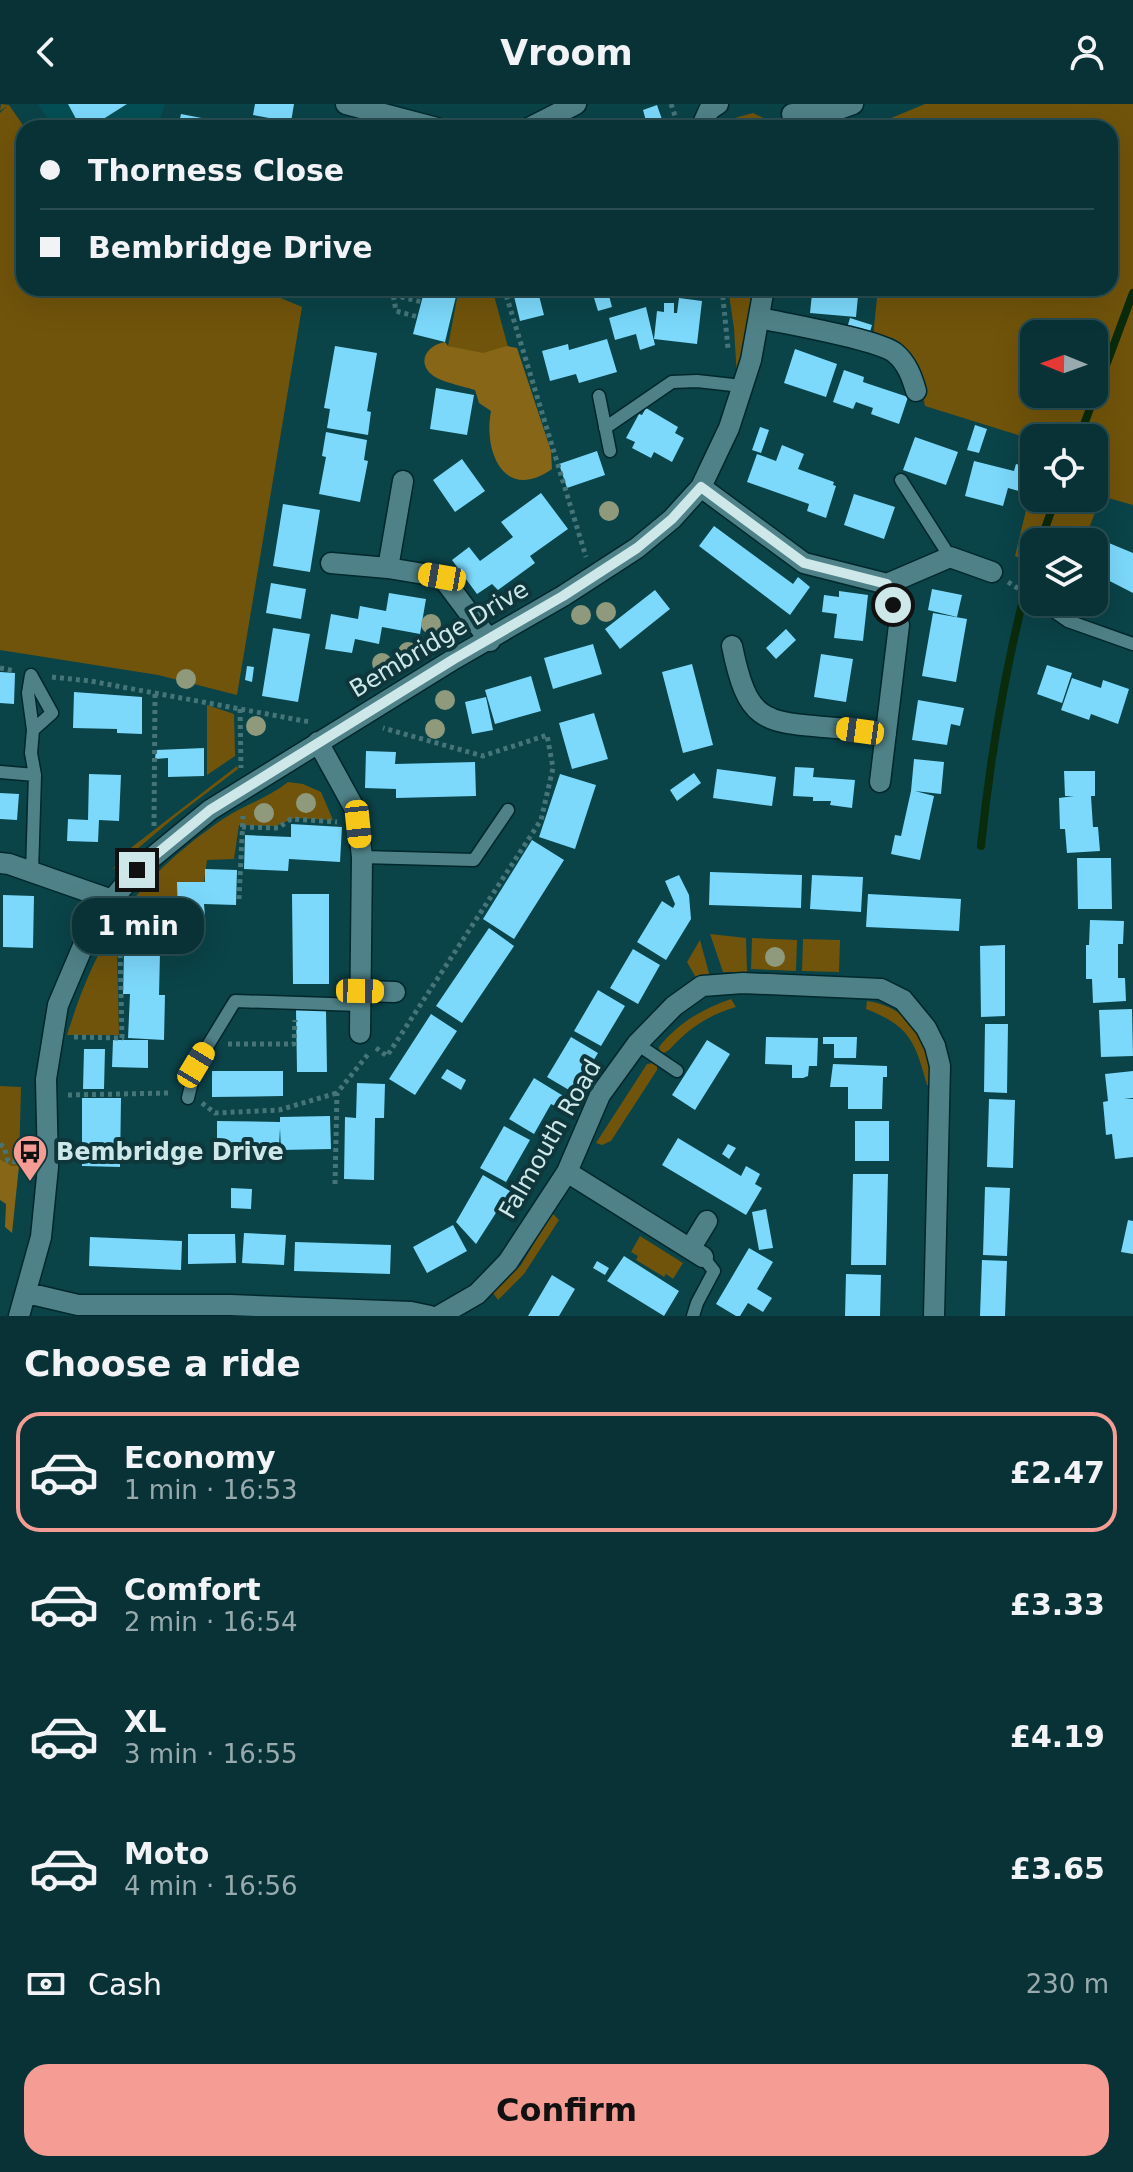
<!DOCTYPE html>
<html lang="en">
<head>
<meta charset="utf-8">
<style>
  body { margin:0; font-family:"DejaVu Sans",sans-serif; background:#163e42; color:#f1f3f6; height:100vh; display:flex; flex-direction:column; font-size:30px; white-space:nowrap }
  * { box-sizing:border-box; margin:0 }
  p { font-size:26px; color:#98aaad }
  .icon { flex:none; width:44px; height:44px; fill:none; stroke:currentColor; stroke-width:2; stroke-linecap:round; stroke-linejoin:round }
  .map { position:relative; height:1212px; overflow:hidden }
  .drawer { display:flex; flex-direction:column; background:#083236; flex:1 }
  .drawer>* { flex:none }
  .banner { position:absolute; left:16px; top:16px; width:1102px; height:176px; border-radius:24px; box-shadow:0 8px 32px #0002,0 0 0 2px #294d51; display:grid; align-content:center; height:176px; padding:0 24px; background:#083236 }
  .needle { width:52px; rotate:271deg }
  .fabs { position:absolute; left:1020px; top:216px; display:grid; gap:16px }
  .fabs a { display:grid; place-items:center; width:88px; height:88px; border-radius:16px; background:#083236; box-shadow:0 8px 32px #0002,0 0 0 2px #294d51; font-size:40px }
  .end { position:absolute; width:36px; height:36px; margin:-18px; border:10px solid #cee8ea; background:#111; box-shadow:0 0 0 4px #111 }
  .from { border-radius:50% }
  .bubble { position:absolute; height:56px; border-radius:24px; background:#083236; box-shadow:0 8px 32px #0002,0 0 0 2px #294d51; font-size:26px; font-weight:600; line-height:56px; text-align:center }
  .car { position:absolute; width:24px; height:48px; margin:-24px -12px; border-radius:10px; box-shadow:0 0 6px 2px #0007; background:linear-gradient(#f5c518 24%,#345 0 40%,#f5c518 0 76%,#345 0 86%,#f5c518 0) }
  .banner b { display:flex; align-items:center; gap:28px; height:76px; font-size:30px }
  .banner b+b { border-top:2px solid #294d51 }
  .banner i { width:20px; height:20px; background:#f1f3f6 }
  ul { padding:0; list-style:none }
  li { display:flex; align-items:center; gap:24px; height:120px; margin:0 16px 12px; padding:0 8px; border:4px solid transparent; border-radius:24px }
  li div { flex:1 }
  li b { display:block; font-size:30px }
  li em { font-style:normal; font-weight:600 }
  li.on { border-color:#f59c95 }
  li>.icon { width:72px; height:72px; stroke-width:1.5 }
  h2 { padding:0 24px; font-size:36px; line-height:96px }
  .pay { display:flex; align-items:center; gap:20px; height:88px; padding:0 24px; font-size:30px }
  .pay p { margin-inline-start:auto }
  .primary-button { display:flex; gap:16px; margin-top:auto; padding:16px 24px }
  .primary-button a { flex:1; height:92px; border-radius:24px; background:#f59c95; color:#111; font-size:32px; font-weight:600; line-height:92px; text-align:center }
  header { display:flex; justify-content:space-between; align-items:center; height:104px; padding:0 24px; background:#083236; font-size:36px; font-weight:600 }
  .map>svg:first-child { display:block }
  .built { fill:#044f55 }
  .green { fill:#71540b; fill-rule:evenodd }
  .forest { fill:#876617 }
  .lines { fill:none; stroke-linecap:round; stroke-linejoin:round }
  .stream { stroke:#0a2b0c; stroke-width:8 }
  .building { fill:#7cd9fc }
  .lane-casing { stroke:#00282c; stroke-width:15 }
  .street-casing { stroke:#00282c; stroke-width:23 }
  .path { stroke:#457579; stroke-width:5; stroke-dasharray:4 4; stroke-linecap:butt }
  .lane { stroke:#4f8288; stroke-width:12 }
  .street { stroke:#4f8288; stroke-width:20 }
  .tree { fill:#8f997c }
  .route { stroke:#cee8ea; stroke-width:10 }
  .labels { text-anchor:middle; stroke-width:8; stroke-linejoin:round; paint-order:stroke }
  .street-label { font-size:24px; fill:#cee8ea; stroke:#0f373b }
  .poi-label { font-size:24px; font-weight:bold; fill:#cee8ea; stroke:#0f373b; text-anchor:start }
</style>
</head>
<body>
<header><svg class="icon" aria-label="back" viewBox="0 0 24 24"><path d="M15 5l-7 7 7 7"/></svg>Vroom<svg class="icon" aria-label="person" viewBox="0 0 24 24"><circle cx="12" cy="8" r="4"/><path d="M4 21q1-7 8-7t8 7"/></svg></header>
<div class="map">
<svg width="1133" height="1212" viewBox="0 0 1133 1212">
  <rect width="100%" height="100%" fill="#0a4348"/>
  <path class="built" d="M38,0H165L157,24H54Z"/>
  <path class="green" d="M1,0L9,1L25,24L24,184H257L302,203L237,591L158,571L0,546V9L7,2L0,7Z
    M925,0H1133V401L1101,392L1084,438H1034V461L1015,452L1034,373V394H1094V334H1034V336L925,302C921,280 915,243 892,234C887,232 878,233 873,233L878,184H1110V24H867ZM1034,230H1094V290H1034Z
    M753,9L774,19L778,24H722L731,15Z
    M459,184H492L508,243L484,252L448,242Z
    M728,184H753L752,205L737,274L734,224Z
    M207,601L234,610L235,652L207,671Z
    M237,662L238,665L175,713L111,767L132,743Z
    M288,678L303,680L321,688L333,716L295,714L276,722L239,721L234,755L207,756L204,778H181L178,808L146,809V845L117,847L119,931H67C99,830 135,776 223,715C244,701 268,694 288,678Z
    M710,830L746,834L747,868H723Z
    M752,834L797,836L796,867L751,865Z
    M803,835L840,836L839,868L802,867Z
    M700,836L710,873L699,879L687,858Z
    M731,895L736,903C708,911 688,925 669,946L664,949L660,948L659,943C678,919 702,905 731,895Z
    M867,897C913,904 928,938 931,981H927C915,938 910,922 866,905Z
    M653,959L657,960V966L611,1037L602,1041L596,1039L647,960Z
    M0,982L21,983L19,1062H12L0,1055Z
    M552,1109L559,1116L524,1170L498,1196L493,1189L521,1161Z
    M640,1132L683,1159L673,1175L666,1170L664,1173L636,1156L638,1152L631,1148Z"/>
  <path class="forest" d="M445,238L448,242L483,249L507,242L517,244L551,347L552,365C504,399 483,347 491,307L479,299L475,286C465,283 444,278 437,274C416,263 423,242 445,238Z
    M0,1055L12,1062H19L12,1129L5,1123L6,1100L0,1096Z"/>
  <g class="lines">
    <path class="stream" d="M1079,334L1133,189
      M1040,438L1056,394
      M981,742C991,645 1008,548 1034,453"/>
  </g>
  <path class="building" d="M68,0H127L89,24H81Z
    M255,0H294L291,18L253,11Z
    M657,1L665,24H637L636,20L646,17L643,6Z
    M181,10L217,17L215,24H178Z
    M594,15L598,24H574Z
    M425,184H458L445,238L413,230Z
    M512,184H537L544,211L520,217Z
    M591,184H607L612,203L598,207Z
    M809,184H831L830,190L858,192L856,213L810,209L812,190L808,189Z
    M679,194L702,197L697,240L654,235L657,207L664,208V199H674V209H677Z
    M646,203L655,241L640,246L636,230L615,236L609,214Z
    M850,214L872,221L869,231L847,224Z
    M607,235L617,268L579,279L576,270L550,277L542,247L568,240L569,246Z
    M335,242L377,249L367,307L371,308L368,331L327,324L330,305L324,304Z
    M795,245L837,260L826,293L784,279Z
    M844,266L864,273L863,278L908,293L899,320L871,310L873,304L856,298L853,305L833,298Z
    M436,284L474,291L467,331L430,325Z
    M646,304L678,323L675,329L684,334L672,358L654,348L651,354L632,344L635,338L626,334L639,310L642,311Z
    M975,321L987,325L979,349L967,346Z
    M760,323L769,326L761,349L752,346Z
    M326,328L367,336L364,356L368,357L360,398L319,390L326,353L322,352Z
    M915,333L958,348L946,381L903,366Z
    M782,341L804,350L798,365L834,378L833,381L836,382L826,414L807,407L809,400L747,378L757,350L776,357Z
    M597,347L605,371L567,384L559,360Z
    M462,355L485,387L455,408L433,376Z
    M974,357L1014,367L1016,360L1029,364L1022,388L1008,384L1003,402L965,392Z
    M541,389L568,425L530,452L535,459L498,486L492,480L477,490L452,456L469,443L480,457L513,433L501,418Z
    M854,390L895,403L884,435L844,421Z
    M283,400L320,406L310,468L273,462Z
    M714,422L793,480L798,473L810,483L790,511L699,442Z
    M1092,432L1133,449V489L1094,469V438H1089Z
    M271,479L306,485L301,515L266,509Z
    M932,485L962,491L957,513L928,506Z
    M655,486L670,505L620,545L605,525Z
    M839,487L868,491L863,537L834,534L837,510L822,508L824,491L839,493Z
    M389,489L426,495L420,530L382,523L379,540L355,535L352,549L325,545L331,510L358,515L360,502L386,507Z
    M933,509L967,515L956,578L922,572Z
    M273,524L310,530L298,598L262,592Z
    M786,525L796,536L776,555L766,544Z
    M593,540L602,570L553,585L544,554Z
    M821,550L853,555L846,598L814,593Z
    M692,560L713,641L683,649L662,568Z
    M1047,561L1072,569L1062,599L1037,590Z
    M247,562L254,563L252,578L245,576Z
    M0,568L15,569L14,600L0,599Z
    M531,572L541,607L495,620L485,586Z
    M1072,574L1101,584L1103,576L1129,585L1118,620L1091,610L1089,616L1061,606Z
    M74,588L142,593V630L117,629V625L73,624Z
    M486,593L493,626L472,630L465,598Z
    M918,596L964,604L960,622L951,620L947,641L912,636Z
    M594,609L608,655L572,665L559,619Z
    M204,644V672L168,673V654L155,655L156,646Z
    M366,647L396,648L395,660L475,658L476,692L396,694V685L365,684Z
    M914,655L944,658L941,690L915,687L934,692L920,756L891,750L895,731L901,732L911,687Z
    M795,663L814,664L813,673L855,676L852,704L830,701L831,697H813V693L793,692Z
    M717,665L776,673L772,702L713,694Z
    M1064,667H1095V692H1091L1093,723H1098L1100,747L1067,749L1065,725H1060L1059,694L1074,692H1065Z
    M694,669L701,679L677,697L670,686Z
    M89,670L121,671L119,717L99,716L98,738L67,737L68,715L88,716Z
    M560,670L596,681L575,745L539,733Z
    M0,689L19,690L17,716L0,715Z
    M291,720L342,723L340,758L289,755L288,767L244,765L245,731L291,733Z
    M532,736L564,756L514,835L483,815Z
    M1077,754H1111L1112,805H1078Z
    M205,765L237,766L236,801L204,800L205,812H181L180,833L145,831L147,809L178,811L177,778H205Z
    M710,768L802,771L801,804L709,801Z
    M679,771L689,791L691,815L666,856L637,838L662,797L673,804L675,800L665,777Z
    M812,771L863,773L861,808L810,805Z
    M292,790H329V880H293Z
    M868,790L961,795L959,827L866,823Z
    M3,791L34,792L33,844L3,843Z
    M1090,816L1124,817L1123,840H1118V874H1125L1126,897L1093,899L1092,875H1086V841H1089Z
    M489,824L514,842L462,919L436,902Z
    M1005,841V912L981,913L980,842Z
    M633,845L660,861L638,900L610,884Z
    M124,849H160L159,891H165L164,936L128,934L130,890H123Z
    M598,886L625,902L601,942L574,927Z
    M1132,905L1133,952L1101,953L1099,906Z
    M296,906H326L327,968H297Z
    M431,910L457,927L415,991L389,975Z
    M985,920H1008L1007,989L984,988Z
    M571,933L598,949L574,989L547,973Z
    M766,933L818,934L817,962H809L808,972L803,974H792V961L765,960Z
    M823,933H857L856,954H834V940H823Z
    M113,936H148V964L112,963Z
    M707,936L730,950L695,1006L672,991Z
    M84,945H105L104,985H83Z
    M833,960L887,962V973H883L882,1005H848V983H830Z
    M447,965L466,976L461,986L441,974Z
    M212,967H283V992L212,993Z
    M1133,967V994L1124,995H1133V1053L1115,1055L1112,1030L1106,1031L1103,998L1108,997L1105,970Z
    M534,974L565,993L559,1004L551,1000L534,1030L509,1015Z
    M357,979L385,980L384,1014H375L374,1076L344,1075L345,1013L356,1014Z
    M82,994H121L120,1063L82,1062Z
    M989,995L1015,996L1013,1064L987,1063Z
    M330,1012L331,1045L281,1046L280,1024L279,1043L217,1042V1017L280,1018V1013Z
    M855,1017H889V1057H855Z
    M504,1022L530,1036L506,1078L480,1064Z
    M678,1034L741,1072L746,1062L760,1070L755,1080L762,1084L746,1111L662,1061Z
    M728,1040L736,1044L729,1055L722,1050Z
    M853,1070H888L886,1161H851Z
    M483,1071L510,1087L476,1140L456,1118Z
    M985,1083L1010,1084L1007,1152L983,1151Z
    M231,1084L252,1085L251,1105L231,1104Z
    M766,1105L773,1144L759,1146L752,1108Z
    M1128,1116L1133,1117V1150L1121,1148Z
    M453,1121L467,1147L427,1169L413,1143Z
    M244,1129L286,1131L284,1161L242,1159Z
    M188,1130H235L236,1159L188,1160Z
    M90,1133L182,1137L181,1166L89,1162Z
    M295,1138L391,1141L390,1170L294,1167Z
    M749,1144L773,1158L757,1185L772,1194L763,1208L748,1199L740,1212H736L716,1200Z
    M624,1152L679,1187L664,1212L607,1177Z
    M982,1156L1007,1157L1005,1212H980Z
    M597,1157L609,1164L605,1171L593,1164Z
    M846,1170L881,1171L880,1212H845Z
    M552,1171L575,1185L559,1212H528Z"/>
  <g class="lines">
    <defs>
      <path id="lane" d="M358,24L377,6
        M599,292L610,347
        M605,324L672,278L697,277L742,282
        M901,376L950,453
        M1048,503L1068,517L1133,540
        M33,626L28,589L31,571L52,609L33,626L31,649L35,671
        M0,668L35,671L32,768
        M362,753L474,756L508,706
        M637,940L677,967
        M188,994L196,961L235,897L360,901
        M693,1212L697,1199L714,1167L703,1153"/>
      <path id="street" d="M346,0L437,24
        M792,10H825L853,0
        M529,24L576,0
        M701,24L709,6L718,0
        M760,214C787,220 877,235 895,249C907,259 912,273 916,287
        M403,377L388,464L442,473L490,537
        M701,383L804,459L887,480L950,453L992,468
        M331,459L388,464
        M732,542C748,620 763,618 836,624C852,625 869,628 886,630
        M318,638L357,709L362,753L360,929
        M880,678L899,521L887,480
        M0,759L9,760L112,796
        M360,887L395,888
        M567,1068L703,1153
        M690,1145L707,1117
        M27,1189L78,1201H230L411,1208L430,1212
        M19,1212L41,1133L48,1063L46,975L58,901L86,835L112,796L137,766L210,706L454,555L563,492L637,444L672,415L701,383L729,324L751,256L764,184
        M439,1212L477,1190L508,1158L567,1068L600,991L637,940L674,902L702,882L743,879L881,885L903,896L926,924L935,942L940,962L934,1212"/>
    </defs>
    <use href="#lane" class="lane-casing"/>
    <use href="#street" class="street-casing"/>
    <path class="path" d="M671,0L679,23
      M392,184L396,207L418,213
      M504,184L586,453
      M722,184L728,244
      M393,191L422,198
      M1008,478L1033,494
      M0,564L15,567
      M52,573L90,577L310,618
      M240,605L241,664
      M154,722L155,589
      M242,723L278,724L291,715L337,718
      M239,795L243,712
      M74,933L122,934L120,844L104,845
      M228,940H294L295,916
      M376,944L387,952L541,716L553,664L547,631L483,652L383,624
      M68,991L170,989
      M202,999L215,1009L279,1006L337,989
      M0,1040L4,1043L8,1057L27,1059
      M335,1080L337,989L369,949"/>
    <use href="#lane" class="lane"/>
    <use href="#street" class="street"/>
  </g>
  <g class="tree">
    <circle cx="609" cy="407" r="10"/>
    <circle cx="606" cy="508" r="10"/>
    <circle cx="581" cy="511" r="10"/>
    <circle cx="431" cy="520" r="10"/>
    <circle cx="408" cy="548" r="10"/>
    <circle cx="382" cy="559" r="10"/>
    <circle cx="186" cy="575" r="10"/>
    <circle cx="445" cy="596" r="10"/>
    <circle cx="256" cy="622" r="10"/>
    <circle cx="435" cy="625" r="10"/>
    <circle cx="306" cy="699" r="10"/>
    <circle cx="264" cy="709" r="10"/>
    <circle cx="775" cy="853" r="10"/>
  </g>
  <g class="lines">
    <path class="route" d="M137,766L210,706L454,555L563,492L637,444L672,415L701,383L804,459L887,480L893,501"/>
  </g>
  <defs>
    <symbol id="bus-pin" viewBox="-11 -11 22 30"><path d="M0 17L-7.5 6A9.5 9.5 0 1 1 7.5 6Z" fill="#f59c95" stroke="#0f373b"/><path d="M-5-6H5V4H4V6H2V4H-2V6H-4V4H-5ZM-3.5-4V0h7V-4ZM-3.5 1.2v1.5H-2V1.2ZM2 1.2v1.5H3.5V1.2Z" fill="#111"/></symbol>
  </defs>
  <g fill-rule="evenodd">
    <use href="#bus-pin" x="10" y="1028" width="40" height="54"/>
  </g>
  <g class="labels">
    <g class="street-label">
      <text transform="translate(439 535) rotate(-31)" y="8">Bembridge Drive</text>
      <text transform="translate(550 1035) rotate(-60)" y="8">Falmouth Road</text>
    </g>
    <g class="poi-label">
      <text x="56" y="1056">Bembridge Drive</text>
    </g>
  </g>
</svg>
<div class="fabs">
<a><svg class="needle" viewBox="-14 -14 28 28"><path d="M0-13l5 13h-10z" fill="#e53935"/><path d="M0 13l5-13h-10z" fill="#98aaad"/></svg></a>
<a><svg class="icon" aria-label="locate" viewBox="0 0 24 24"><circle cx="12" cy="12" r="6"/><path d="M12 2v4M12 18v4M2 12h4M18 12h4"/></svg></a>
<a><svg class="icon" aria-label="layers" viewBox="0 0 24 24"><path d="M12 4l9 5-9 5-9-5zM3 14l9 5 9-5"/></svg></a>
</div>
<i class="end from" style="left:893px;top:501px"></i>
<i class="end" style="left:137px;top:766px"></i>
<div class="bubble" style="left:72px;top:794px;width:132px">1 min</div>
<i class="car" style="left:442px;top:473px;rotate:280deg"></i>
<i class="car" style="left:860px;top:627px;rotate:278deg"></i>
<i class="car" style="left:358px;top:720px;rotate:174deg"></i>
<i class="car" style="left:360px;top:887px;rotate:91deg"></i>
<i class="car" style="left:196px;top:961px;rotate:31deg"></i>
<div class="banner">
<b><i class="from"></i>Thorness Close</b>
<b><i></i>Bembridge Drive</b>
</div>
</div>
<section class="drawer">
<h2>Choose a ride</h2>
<ul>
<li class="on"><svg class="icon" aria-label="car" viewBox="0 0 24 24"><path d="M5 17H2v-5l4-1 3-4h7l3 4 3 1v5h-3M9 17h6M6 11h13"/><circle cx="7" cy="17" r="2"/><circle cx="17" cy="17" r="2"/></svg><div><b>Economy</b><p>1 min · 16:53</p></div><em>£2.47</em></li>
<li><svg class="icon" aria-label="car" viewBox="0 0 24 24"><path d="M5 17H2v-5l4-1 3-4h7l3 4 3 1v5h-3M9 17h6M6 11h13"/><circle cx="7" cy="17" r="2"/><circle cx="17" cy="17" r="2"/></svg><div><b>Comfort</b><p>2 min · 16:54</p></div><em>£3.33</em></li>
<li><svg class="icon" aria-label="car" viewBox="0 0 24 24"><path d="M5 17H2v-5l4-1 3-4h7l3 4 3 1v5h-3M9 17h6M6 11h13"/><circle cx="7" cy="17" r="2"/><circle cx="17" cy="17" r="2"/></svg><div><b>XL</b><p>3 min · 16:55</p></div><em>£4.19</em></li>
<li><svg class="icon" aria-label="car" viewBox="0 0 24 24"><path d="M5 17H2v-5l4-1 3-4h7l3 4 3 1v5h-3M9 17h6M6 11h13"/><circle cx="7" cy="17" r="2"/><circle cx="17" cy="17" r="2"/></svg><div><b>Moto</b><p>4 min · 16:56</p></div><em>£3.65</em></li>
</ul>
<div class="pay"><svg class="icon" aria-label="cash" viewBox="0 0 24 24"><path d="M3 7h18v10H3z"/><circle cx="12" cy="12" r="2"/></svg>Cash<p>230 m</p></div>
<div class="primary-button"><a>Confirm</a></div>
</section>
</body>
</html>
